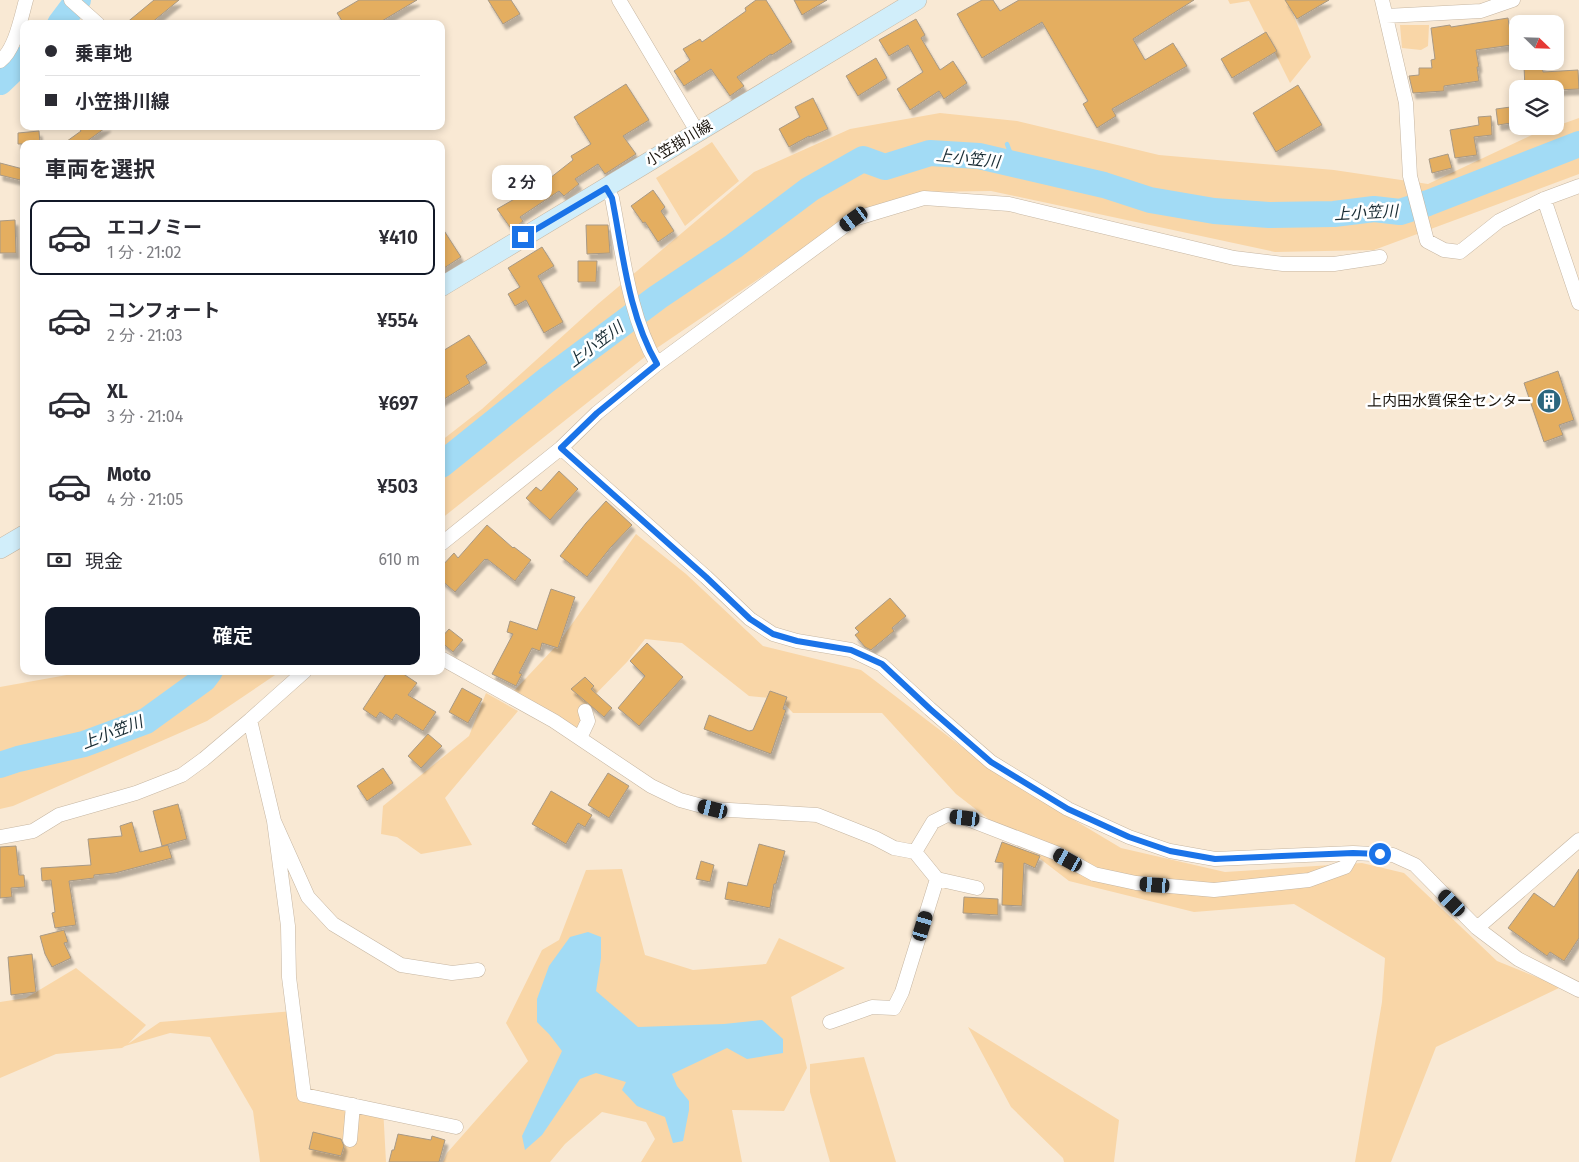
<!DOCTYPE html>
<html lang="ja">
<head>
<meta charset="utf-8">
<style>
  body { margin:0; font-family:"Fira Sans","Noto Sans JP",sans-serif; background:#f7f7f7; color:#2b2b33; height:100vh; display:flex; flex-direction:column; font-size:19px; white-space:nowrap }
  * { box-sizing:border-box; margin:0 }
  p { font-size:16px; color:#7c7c81 }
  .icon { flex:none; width:28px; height:28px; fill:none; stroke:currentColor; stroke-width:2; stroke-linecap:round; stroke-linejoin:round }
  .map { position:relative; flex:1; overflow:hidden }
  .details { position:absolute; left:20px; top:140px; width:425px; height:535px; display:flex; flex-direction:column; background:#fff; border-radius:10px; box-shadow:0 2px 8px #0003 }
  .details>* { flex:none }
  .top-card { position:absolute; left:20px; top:20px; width:425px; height:110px; border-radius:10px; box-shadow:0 2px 8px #0003; display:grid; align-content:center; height:110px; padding:0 25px; background:#fff }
  .needle { width:32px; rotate:113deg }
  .controls { position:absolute; left:1509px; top:15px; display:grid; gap:10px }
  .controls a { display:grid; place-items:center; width:55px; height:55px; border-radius:10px; background:#fff; box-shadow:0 2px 8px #0003; font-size:25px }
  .end { position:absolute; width:22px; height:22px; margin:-11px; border:6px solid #1a73e8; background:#fff; box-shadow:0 0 0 2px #fff }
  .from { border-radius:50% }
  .bubble { position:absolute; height:35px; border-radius:10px; background:#fff; box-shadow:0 2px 8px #0003; font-size:16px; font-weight:600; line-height:35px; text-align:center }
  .car { position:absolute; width:15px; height:30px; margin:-15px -8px; border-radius:6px; box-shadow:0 0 4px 1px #0007; background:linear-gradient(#222 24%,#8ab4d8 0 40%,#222 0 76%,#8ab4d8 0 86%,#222 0) }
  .top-card b { display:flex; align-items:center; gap:18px; height:48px; font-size:19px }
  .top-card b+b { border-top:1px solid #e1e1e2 }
  .top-card i { width:12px; height:12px; background:#2b2b33 }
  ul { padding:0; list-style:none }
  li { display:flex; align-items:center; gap:15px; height:75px; margin:0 10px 8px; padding:0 15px; border:2px solid transparent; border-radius:10px }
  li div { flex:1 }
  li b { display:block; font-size:19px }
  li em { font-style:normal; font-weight:600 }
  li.selected { border-color:#111827 }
  li>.icon { width:45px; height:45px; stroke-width:1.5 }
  h2 { padding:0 25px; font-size:22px; line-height:60px }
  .pay { display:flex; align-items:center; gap:12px; height:55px; padding:0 25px; font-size:19px }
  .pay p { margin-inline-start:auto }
  .action { display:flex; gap:10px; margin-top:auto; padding:10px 25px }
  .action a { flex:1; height:58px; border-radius:10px; background:#111827; color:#fff; font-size:20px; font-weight:600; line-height:58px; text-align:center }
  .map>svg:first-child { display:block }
  .green { fill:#f9d6a7 }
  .water { fill:#a2dbf5 }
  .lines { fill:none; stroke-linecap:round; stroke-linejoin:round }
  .stream { stroke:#a2dbf5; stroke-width:4.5 }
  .river { stroke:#a2dbf5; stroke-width:26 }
  .building { fill:#e4ae60; stroke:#a89985; filter:url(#shadow) }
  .street-casing { stroke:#c6b6a2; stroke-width:15 }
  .secondary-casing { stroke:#c6b6a2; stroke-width:20 }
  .street { stroke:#fff; stroke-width:14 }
  .secondary { stroke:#d1eefa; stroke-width:19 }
  .route { stroke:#1a73e8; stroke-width:6 }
  .labels { text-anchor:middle; stroke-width:5; stroke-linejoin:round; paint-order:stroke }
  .street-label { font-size:15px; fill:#19140d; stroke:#fff }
  .poi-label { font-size:15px; fill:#19140d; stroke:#fff; text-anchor:end }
  .water-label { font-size:16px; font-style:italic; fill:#192c34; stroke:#fff }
</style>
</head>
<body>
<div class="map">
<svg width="1579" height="1162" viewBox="0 0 1579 1162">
  <defs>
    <filter id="shadow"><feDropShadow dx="3" dy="5.5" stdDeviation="1" flood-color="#0004"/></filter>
  </defs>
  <rect width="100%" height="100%" fill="#f9e9d4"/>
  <path class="green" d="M1228,0H1287L1311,57L1290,83L1249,1L1230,4Z
    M1400,25H1429L1428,46L1421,50L1402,48Z
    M940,113L1017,121L1159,155L1334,170L1428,184L1534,134L1579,118V174L1374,250L1275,252L991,191L921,192L854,214L651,352L441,519V441L482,409L598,304L754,172L850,129Z
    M712,142L739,181L685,226L656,178Z
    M636,534L686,574L763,646L861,670L999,775L1121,848L1225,872L1362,863L1404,873L1497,961L1561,987L1436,1047L1391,1162H1355L1382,1002L1385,958L1294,904L1194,912L1069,881L956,794L882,713H793L780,699L749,696L682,643L645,639L627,662L587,703L584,737L513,692L557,645Z
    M89,671H281L207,721L13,806L0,809V687Z
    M486,693L518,711L445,798L472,845L421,854L397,837L381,834L383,806L469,736Z
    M622,869L645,955L693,970L766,964L779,938L845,968L791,997L807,1068L784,1111L732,1110L742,1162H641L655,1139L646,1122L602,1112L565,1144L550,1162H443L447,1153L528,1061L506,1023L542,950L559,940L586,870Z
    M76,968L146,1025L128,1044L160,1022L294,1011L308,1088L383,1107L386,1162H260L253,1111L210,1037L170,1033L125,1046L122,1048L56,1054L0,1078V1002L26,998Z
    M968,1027L1119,1120L1114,1162H1064L1063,1158L1011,1107Z
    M864,1057L896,1162H830L810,1092V1064Z"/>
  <path class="water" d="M588,932L601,937V958L596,991L638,1027L724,1024L762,1020L783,1039V1053L747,1059L727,1048L672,1074L677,1086L689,1101V1110L683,1141L673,1143L665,1117L637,1106L622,1090L626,1082L596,1073L580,1079L542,1135L525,1150L522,1136L562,1051L549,1034L537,1022V999L549,966L570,937Z"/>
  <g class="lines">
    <path class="stream" d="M1007,144L1015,165"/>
    <path class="river" d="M60,24L78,0
      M0,82L24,59
      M441,465L548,379L658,297L734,246L810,189L863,159L885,167L930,153L979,156L1104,185L1150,200L1214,211L1269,215L1334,214L1374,209L1400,212L1428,203L1579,144
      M0,765L18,759L84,744L146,721L204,679L210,671"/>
  </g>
  <path class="building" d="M154,0H179L150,24H125Z
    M359,0H417L377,24H344L337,13Z
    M488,0H511L520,14L503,24Z
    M756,0H766L792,42L772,55L771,54L737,77L744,86L730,96L711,69L684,86L674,71L690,60L683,49L700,39L702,42L746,11L745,8Z
    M794,0H827L802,15Z
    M982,0H993L1000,11L1019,0H1194L1133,39L1145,60L1173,43L1187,66L1112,109L1116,116L1097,128L1083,104L1088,101L1042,22L982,58L957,14Z
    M1285,0H1329L1297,19Z
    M1508,18L1512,45L1476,50L1479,67H1477L1479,81L1444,86V91L1413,93L1409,76L1419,75V68H1432L1431,60L1435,59L1431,28L1450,25L1451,27Z
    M916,19L925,35L921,38L940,70L953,61L967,83L944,99L939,91L910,110L897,89L923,72L908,45L889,56L879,40Z
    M1266,32L1277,51L1232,78L1221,59Z
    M876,58L887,78L858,96L846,76Z
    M1542,65L1543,72L1578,70L1579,89L1557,90V89H1525L1524,66Z
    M626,84L649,120L623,136L636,154L605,174L598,164L575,179L579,184L564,196L559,191L520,217L523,221L512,230L497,209L518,197L514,191L530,180L536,189L573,160L571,156L591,144L574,117Z
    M1298,85L1322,125L1276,152L1253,113Z
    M813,98L828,129L810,137L809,136L789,147L779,129L800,117L795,107Z
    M1518,106V122L1498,125L1496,109Z
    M1491,116L1492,135L1474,137L1477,155L1455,158L1450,130L1479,125L1478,117Z
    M78,126H108L83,144H63L81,131Z
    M39,131L40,144H18V133Z
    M1448,154L1452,168L1432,173L1429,159Z
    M0,163L23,169L20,180L0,175Z
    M653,190L665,207L661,211L674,231L658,242L645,222L643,223L631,206Z
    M15,220L16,253H0V221Z
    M586,225H608L610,253L587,254Z
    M441,226L461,257L441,270Z
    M542,247L554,266L538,276L563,322L544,333L526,300L515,306L508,294L520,287L508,268Z
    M578,261H597L596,282H578Z
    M469,335L487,363L466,376L470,383L441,401V352Z
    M1558,371L1574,420L1559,425L1563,435L1544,442L1524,383Z
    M559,471L578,489L550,520L526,498L536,487L541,491Z
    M606,501L632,525L611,547L587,577L560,556L586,523Z
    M487,525L513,548L514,547L531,560L515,581L487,559L486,560L485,559L455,592L441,580V567L454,553L458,558Z
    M551,589L575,597L558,648L542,643L540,651L532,648L519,673L522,674L516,686L492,674L513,634L507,632L510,621L537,630Z
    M890,598L906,616L892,628L894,631L871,650L865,647L855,635L859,632L855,628Z
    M449,629L463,640L453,652L441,642V638Z
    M647,643L683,677L639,726L618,708L645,676L630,661Z
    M388,671H399L417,683L408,695L436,712L423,731L396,714L392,720L380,712L376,718L363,709Z
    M585,677L594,686L591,689L612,708L604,717L571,689Z
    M462,688L482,699L468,723L449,712Z
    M770,691L787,697L783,709L786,710L771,754L704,729L709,715L749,731L753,730Z
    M428,734L442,746L421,768L408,756Z
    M383,768L393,783L367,801L357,786Z
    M608,773L629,786L609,818L588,805Z
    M551,791L592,815L585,827L578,823L566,844L532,824Z
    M178,804L187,839L162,846L153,811Z
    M132,822L140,852L168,845L172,858L115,873L94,875V878L69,881L76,925L55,928L52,913L55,912L51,880L42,881L41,868L91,865L88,839L122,836L120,826Z
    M1002,842L1040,856L1035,868L1024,863L1022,906L1002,905L1003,863L995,862Z
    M759,844L785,851L776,884H774L770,908L725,899L728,882L747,886Z
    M16,846L19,875H24L25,887L11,888L12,897L0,898V847Z
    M701,861L714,865L710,882L696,879Z
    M1579,869V938L1564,961L1550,952L1547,956L1508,928L1534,893L1554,907Z
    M964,897L998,899V915L963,913Z
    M64,930L68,942L64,943L71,958L52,967L45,954L40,936Z
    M32,954L36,992L11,995L8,957Z
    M313,1132L341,1139L344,1146L341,1156L309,1149Z
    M398,1134L431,1140L432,1136L445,1140L439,1162H389L392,1150H394Z"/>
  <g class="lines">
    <defs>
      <path id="street" d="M71,0L98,24
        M619,0L698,133
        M1382,0L1406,103L1410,176L1427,241L1444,250L1460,252L1499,221L1544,199L1579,186
        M1386,16L1481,11L1513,0
        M0,61C15,50 21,18 26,0
        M606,188L612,198C623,253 628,314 657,364
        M1544,199L1579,303
        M561,448L706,577L750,619L773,634L797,641L851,650L882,665L930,709L991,762L1068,809L1129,837L1170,851L1215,859L1353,853L1393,855L1415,865L1477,928L1518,959L1579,990
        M441,544L561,448L597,413L657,364L854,219L924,198L1009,204L1234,258L1283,264H1334L1380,257
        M441,658L554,721L651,786L680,800L713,809L817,815L875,838L894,848L915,852L933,822L947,815L965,818L1056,853L1094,874L1136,883L1214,890L1309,880L1345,867L1353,853
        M250,720L274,821L308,897L333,924L401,965L452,973L478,970
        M580,738L588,721L585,711
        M274,821L288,926L289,977L304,1095L456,1127
        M0,837L33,831L59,815L136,793L182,775L204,759L250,720L305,671
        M915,852L937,879L977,888
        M1477,928L1579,840
        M830,1022L872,1007L894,1008L902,992L937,879
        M350,1140L353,1105"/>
      <path id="secondary" d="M441,287L917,0
        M0,549L24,535"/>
    </defs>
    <use href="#street" class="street-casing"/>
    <use href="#secondary" class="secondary-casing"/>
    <use href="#street" class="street"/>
    <use href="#secondary" class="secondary"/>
  </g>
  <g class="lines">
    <path class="route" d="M523,237L606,188L612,198C623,253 628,314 657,364L597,413L561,448L706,577L750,619L773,634L797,641L851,650L882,664L930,709L991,762L1068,809L1129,837L1170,851L1215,859L1353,853L1380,854"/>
  </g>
  <defs>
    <symbol id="building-disc" viewBox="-11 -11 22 22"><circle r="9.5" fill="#2b667e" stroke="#fff"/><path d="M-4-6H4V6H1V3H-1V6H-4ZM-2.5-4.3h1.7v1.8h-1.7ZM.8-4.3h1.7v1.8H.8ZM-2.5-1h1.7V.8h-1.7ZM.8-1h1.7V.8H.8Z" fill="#fff"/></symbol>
  </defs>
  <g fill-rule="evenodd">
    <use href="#building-disc" x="1535" y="387" width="28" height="28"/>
  </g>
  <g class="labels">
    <g class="street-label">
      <text transform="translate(679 143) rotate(-31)" y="5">小笠掛川線</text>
    </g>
    <g class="poi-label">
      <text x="1532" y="406">上内田水質保全センター</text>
    </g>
    <g class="water-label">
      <text transform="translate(968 158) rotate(6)" y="6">上小笠川</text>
      <text transform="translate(1366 212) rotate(-3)" y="6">上小笠川</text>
      <text transform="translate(595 344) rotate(-37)" y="6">上小笠川</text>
      <text transform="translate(112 732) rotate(-21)" y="6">上小笠川</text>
    </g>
  </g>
</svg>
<div class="controls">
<a><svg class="needle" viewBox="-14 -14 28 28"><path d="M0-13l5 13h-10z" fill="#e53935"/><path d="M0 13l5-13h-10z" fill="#7c7c81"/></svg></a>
<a><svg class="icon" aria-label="layers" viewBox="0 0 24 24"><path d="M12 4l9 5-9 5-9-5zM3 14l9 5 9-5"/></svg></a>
</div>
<i class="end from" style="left:1380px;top:854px"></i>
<i class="end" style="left:523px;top:237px"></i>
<div class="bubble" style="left:492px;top:165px;width:60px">2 分</div>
<i class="car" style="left:854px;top:219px;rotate:234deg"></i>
<i class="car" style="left:713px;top:809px;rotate:284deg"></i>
<i class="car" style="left:965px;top:818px;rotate:277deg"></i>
<i class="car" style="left:1068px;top:860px;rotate:299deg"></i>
<i class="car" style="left:1155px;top:885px;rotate:274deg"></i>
<i class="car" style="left:1452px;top:903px;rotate:315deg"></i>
<i class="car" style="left:923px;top:926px;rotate:17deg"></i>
<div class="top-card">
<b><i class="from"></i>乗車地</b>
<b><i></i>小笠掛川線</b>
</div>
<section class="details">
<h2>車両を選択</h2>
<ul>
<li class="selected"><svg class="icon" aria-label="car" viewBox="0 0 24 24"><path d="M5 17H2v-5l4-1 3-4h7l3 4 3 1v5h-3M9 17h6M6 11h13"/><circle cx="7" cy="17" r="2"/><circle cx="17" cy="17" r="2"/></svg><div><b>エコノミー</b><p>1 分 · 21:02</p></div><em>¥410</em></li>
<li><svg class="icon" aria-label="car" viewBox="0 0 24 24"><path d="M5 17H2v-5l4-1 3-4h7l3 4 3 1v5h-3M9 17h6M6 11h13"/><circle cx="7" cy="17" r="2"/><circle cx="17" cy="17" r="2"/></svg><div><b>コンフォート</b><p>2 分 · 21:03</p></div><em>¥554</em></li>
<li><svg class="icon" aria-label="car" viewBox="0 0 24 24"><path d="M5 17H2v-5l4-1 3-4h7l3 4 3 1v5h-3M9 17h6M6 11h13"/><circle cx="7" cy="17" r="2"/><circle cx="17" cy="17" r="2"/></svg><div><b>XL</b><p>3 分 · 21:04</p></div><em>¥697</em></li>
<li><svg class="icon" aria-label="car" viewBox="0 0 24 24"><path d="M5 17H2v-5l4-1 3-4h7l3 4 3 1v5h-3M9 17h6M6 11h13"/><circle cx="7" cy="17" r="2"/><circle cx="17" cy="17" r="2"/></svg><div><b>Moto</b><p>4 分 · 21:05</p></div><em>¥503</em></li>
</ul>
<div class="pay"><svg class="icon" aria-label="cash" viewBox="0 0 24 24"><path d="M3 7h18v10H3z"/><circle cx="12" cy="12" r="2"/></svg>現金<p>610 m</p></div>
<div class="action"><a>確定</a></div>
</section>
</div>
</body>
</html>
